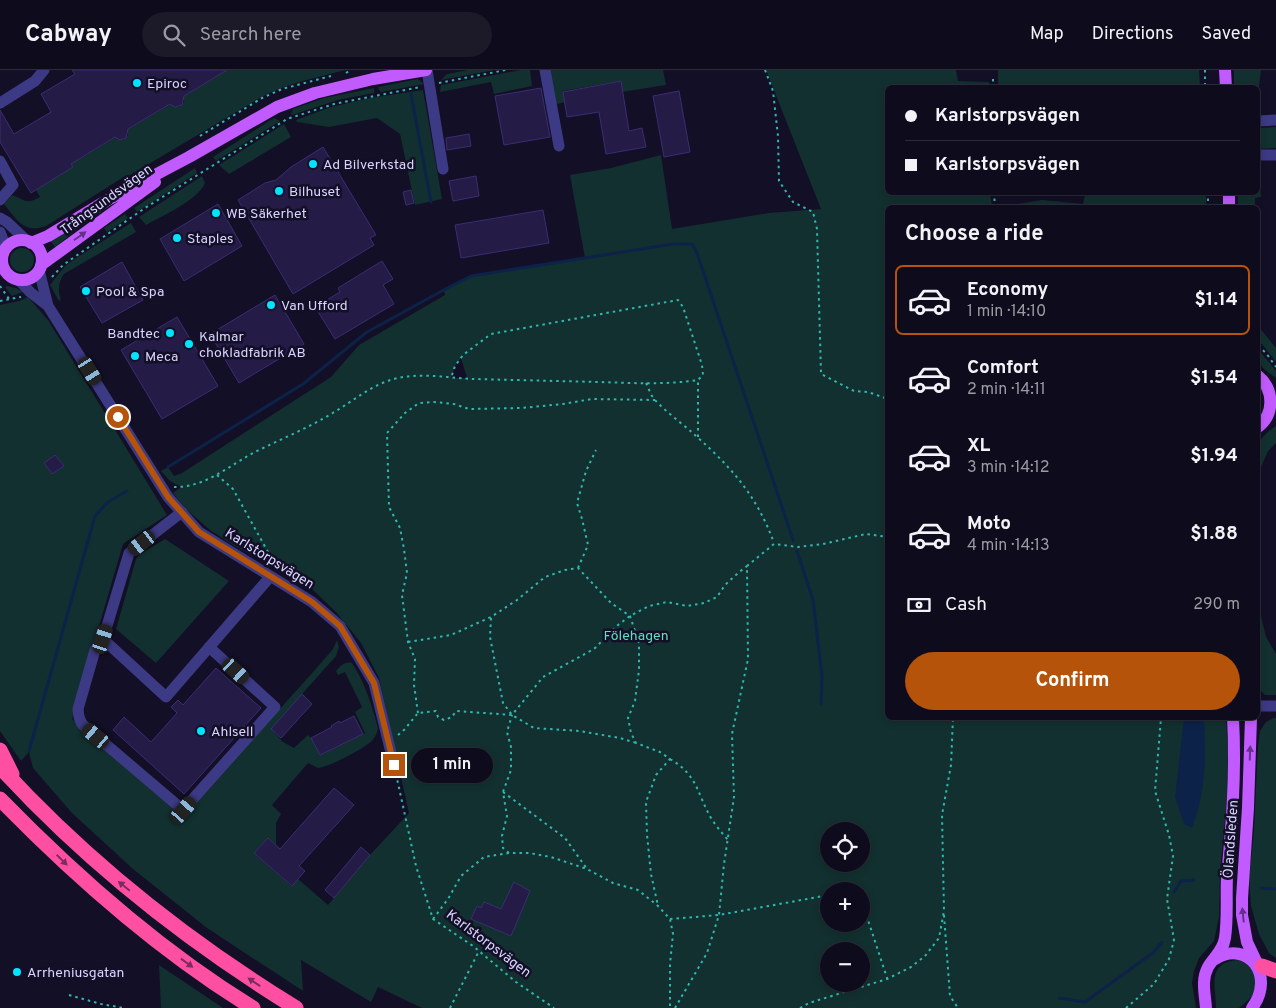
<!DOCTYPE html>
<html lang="en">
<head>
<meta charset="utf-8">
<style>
  body { margin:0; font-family:Overpass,sans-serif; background:#1c1929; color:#f1f3f6; height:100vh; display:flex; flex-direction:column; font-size:19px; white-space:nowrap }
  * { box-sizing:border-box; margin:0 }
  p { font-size:16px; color:#9b9ba3 }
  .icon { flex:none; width:28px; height:28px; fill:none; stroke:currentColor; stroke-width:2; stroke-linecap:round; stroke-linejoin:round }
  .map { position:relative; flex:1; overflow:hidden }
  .panel { position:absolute; left:885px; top:135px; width:375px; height:515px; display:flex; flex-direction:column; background:#0e0b1c; border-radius:8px; box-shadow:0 2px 8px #0003,0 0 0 1px #2e2b3b }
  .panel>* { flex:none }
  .hud { position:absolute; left:885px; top:15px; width:375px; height:110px; border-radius:8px; box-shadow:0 2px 8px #0003,0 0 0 1px #2e2b3b; display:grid; align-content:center; height:110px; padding:0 20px; background:#0e0b1c }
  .tools { position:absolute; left:820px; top:752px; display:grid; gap:10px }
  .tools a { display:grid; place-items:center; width:50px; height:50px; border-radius:50%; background:#0e0b1c; box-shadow:0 2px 8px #0003,0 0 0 1px #2e2b3b; font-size:25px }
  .end { position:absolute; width:22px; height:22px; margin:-11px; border:6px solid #b45309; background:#fff; box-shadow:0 0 0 2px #fff }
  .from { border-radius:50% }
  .bubble { position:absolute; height:35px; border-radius:18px; background:#0e0b1c; box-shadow:0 2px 8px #0003,0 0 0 1px #2e2b3b; font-size:16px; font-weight:700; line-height:35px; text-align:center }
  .car { position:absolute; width:15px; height:30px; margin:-15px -8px; border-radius:6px; box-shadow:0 0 4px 1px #0007; background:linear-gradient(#222 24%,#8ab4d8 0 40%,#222 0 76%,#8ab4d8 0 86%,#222 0) }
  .hud b { display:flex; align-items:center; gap:18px; height:48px; font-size:19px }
  .hud b+b { border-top:1px solid #2e2b3b }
  .hud i { width:12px; height:12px; background:#f1f3f6 }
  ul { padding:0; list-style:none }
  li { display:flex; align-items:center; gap:15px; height:70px; margin:0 10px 8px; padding:0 10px; border:2px solid transparent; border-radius:8px }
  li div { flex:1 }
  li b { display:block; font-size:19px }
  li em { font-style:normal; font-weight:700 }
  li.current { border-color:#b45309 }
  li>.icon { width:45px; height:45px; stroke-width:1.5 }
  h2 { padding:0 20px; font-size:22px; line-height:60px }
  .pay { display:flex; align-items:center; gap:12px; height:55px; padding:0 20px; font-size:19px }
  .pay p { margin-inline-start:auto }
  .cta { display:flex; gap:10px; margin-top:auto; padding:10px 20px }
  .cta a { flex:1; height:58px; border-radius:30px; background:#b45309; color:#fff; font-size:20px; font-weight:700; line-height:58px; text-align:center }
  header { display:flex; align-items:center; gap:30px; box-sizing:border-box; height:70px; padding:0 25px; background:#0e0b1c; border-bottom:1px solid #2e2b3b }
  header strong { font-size:24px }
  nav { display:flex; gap:28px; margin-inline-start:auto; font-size:18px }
  .search { width:350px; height:45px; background:#1c1929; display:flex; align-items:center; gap:12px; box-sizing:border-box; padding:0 18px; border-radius:28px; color:#9b9ba3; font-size:19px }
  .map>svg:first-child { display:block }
  .green { fill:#12302f; fill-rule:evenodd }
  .water { fill:#0c2248 }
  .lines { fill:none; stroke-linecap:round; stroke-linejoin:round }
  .stream { stroke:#0c2248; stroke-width:3 }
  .building { fill:#241b47; stroke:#3b2d73 }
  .path { stroke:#2fb8b0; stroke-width:2; stroke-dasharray:2.5 4; stroke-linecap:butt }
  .minor { stroke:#3d3a85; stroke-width:11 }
  .major { stroke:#c25bff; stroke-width:12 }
  .highway { stroke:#ff4fa3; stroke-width:15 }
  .oneway { fill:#623188 }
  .oneway2 { fill:#7d2c5e }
  .route { stroke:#b45309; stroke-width:6 }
  .poi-dot { fill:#00e5ff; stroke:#130f26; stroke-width:2 }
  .labels { text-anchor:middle; stroke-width:5; stroke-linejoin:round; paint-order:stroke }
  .poi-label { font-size:14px; fill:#d9d4ff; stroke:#130f26; text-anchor:start }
  .street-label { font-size:14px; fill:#d9d4ff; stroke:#130f26 }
  .park-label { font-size:14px; fill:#5fe0c0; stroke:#130f26 }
</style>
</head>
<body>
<header>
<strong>Cabway</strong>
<div class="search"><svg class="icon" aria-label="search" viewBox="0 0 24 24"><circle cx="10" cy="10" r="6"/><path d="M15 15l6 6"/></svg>Search here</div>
<nav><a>Map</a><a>Directions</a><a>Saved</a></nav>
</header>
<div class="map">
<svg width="1276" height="938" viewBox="0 0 1276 938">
  <rect width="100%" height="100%" fill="#130f26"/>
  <path class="green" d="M227,0H346C318,7 289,13 263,26L132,104L122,108L46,156C24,164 17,150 4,134L12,125C26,130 25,135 40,127L36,120L73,97L69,91L80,89L116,67L119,70H123L128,65L127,60L171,34L175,37H179L184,32L183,27Z
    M468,0H495L441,10L447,4Z
    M521,0H530L532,16L494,24L491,12L440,22L441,15Z
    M548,0H663L666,15L622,22L620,11L563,21L565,32L558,34L556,33Z
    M766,0H956L958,11L989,12V17L888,18V122L990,123L992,137L888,138V648H1226L1228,683L1227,728L1220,803L1219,847L1214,871L1199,888L1194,901L1192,913L1196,938H422L378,917L371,932L301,890L303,921L207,858L133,799L72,743L33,698L29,682L21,691L0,661V235L19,231L28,227L48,250L167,445L123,474L72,649L183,746L314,601L333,579L337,570L339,577L336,586L271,659L283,672L294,678L308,665L311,668L320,685L365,663L355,642L362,637L345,602L338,605L336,601C340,596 345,591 352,593C365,613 372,635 378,658C377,664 374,670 368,674C359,681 329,697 318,698L308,693L272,735L281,744L276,753V775L268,768L254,783L291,816L298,809L328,835L370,785L409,743L379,608L361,573L336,542L313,520L286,503L233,475L210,460L187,440L173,423L181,417L170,411L161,401L168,397L174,406L182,403L331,307L359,275L445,225L444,220L471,206L585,188L570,105L611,98L661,85L672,159L769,143L821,139ZM461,288L467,308H451L455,296ZM829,761H861V794H829ZM829,821H861V854H829ZM829,881H861V914H829Z
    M998,0H1199L1200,17H998Z
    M1234,0H1261L1258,24V18L1234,17Z
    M418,9L424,14L381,22L379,20L378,17Z
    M374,18V23L338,30L292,45L291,44L293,39L324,28Z
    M423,20L442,129L415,135L400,64L377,48L329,57L297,52L296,50L331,37L370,28Z
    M274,48L280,51L216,91L213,87Z
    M284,54L291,67L229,104L219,95Z
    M1276,57V78L1258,79V58Z
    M195,98L197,103L137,142L134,138Z
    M1258,99L1259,101L1261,127L1255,128V137H1238V123L1258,122Z
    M202,106L205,113C198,130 162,146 146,155L139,147Z
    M1050,123H1206V137H1004L1005,136L1042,130L1083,134L1085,125Z
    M113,134L81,156L55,177L50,170Z
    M125,144L128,148L107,162L104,158Z
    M131,153L136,162L64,204C59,210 57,222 61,229L59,231L50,215L65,196L73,190Z
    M10 190a12 12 0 1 1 24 0a12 12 0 1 1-24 0Z
    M7,216L16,218L23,222L12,226L5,217Z
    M1258,256L1276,278V292L1262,274L1258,272Z
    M1258,279L1276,301V308C1263,299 1257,295 1258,279Z
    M1276,356V373L1268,381L1258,404C1257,379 1253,371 1276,356Z
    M1258,420L1261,546L1266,567L1276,584V625H1265L1258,618Z
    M165,469L229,511L156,593L116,559L136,489L140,484Z
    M1274,648H1276V888L1269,883L1259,864L1251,836L1249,808L1254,760L1258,676L1260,661L1266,652Z
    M1237,890C1254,894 1262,912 1251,927C1248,931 1243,934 1239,938H1216C1216,917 1206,893 1237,890Z
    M159,895L223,938H161Z"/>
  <path class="water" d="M1184,648H1204C1206,685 1206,723 1192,758L1184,754L1175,727Z"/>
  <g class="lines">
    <path class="stream" d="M411,24L431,132
      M168,397L303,314L367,262L451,216L471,206L673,174H692L697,183L793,470
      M797,481L813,530L822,606L821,634
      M29,681L95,446L108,432L127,421
      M1261,818L1276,819
      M1174,822L1181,811L1194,810
      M1059,928L1085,932L1154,882L1162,872"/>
  </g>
  <path class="building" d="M72,0H227L184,26L182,35L175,37L170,34L128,59L126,68L120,70L115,67L71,94L73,97L31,123L0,72V40L14,64L51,42L41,24L75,4Z
    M621,11L629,61L642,58L646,77L606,84L599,42L567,47L563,22Z
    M541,18L550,67L504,75L495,26Z
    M679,21L690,82L664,87L653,26Z
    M469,64L471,76L447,80L446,68Z
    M323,77L376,165L370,168L374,175L293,224L238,130L265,113L276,110L291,97Z
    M476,106L479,126L453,131L449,111Z
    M411,120L414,133L406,135L403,122Z
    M218,134L242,176L184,211L160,169Z
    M543,140L549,173L461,188L455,155Z
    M382,191L393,209L383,215L394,234L335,269L315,237L340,222L338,218Z
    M122,192L143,230L102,253L80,217Z
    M275,225L304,274L239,313L210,264Z
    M177,247L218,316L162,349L121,280Z
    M55,385L64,396L52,404L44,393Z
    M216,598L261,638L184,724L113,660L124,647L151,672L177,643L171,637L178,630L183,635Z
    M302,624L312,634L281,668L271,659Z
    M354,646L363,664L320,685L311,668L332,657L331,656L339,651L340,653Z
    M334,718L354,735L299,796L305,801L292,816L254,783L268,768L280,779Z
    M361,777L370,785L334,828L325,820Z
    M514,812L530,821L511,866L471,849L477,836L481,838L484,832L501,839Z"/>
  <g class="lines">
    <path class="path" d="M765,0L773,21L778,66L779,111L793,132L813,142L817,159L821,304L854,321L868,322L888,329
      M1205,0V18
      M346,3L351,0
      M439,13L506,0
      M993,18V8
      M200,66L262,28L282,19L331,6
      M994,122L995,138
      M1208,122V138
      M52,207L63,195L145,138L287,49L334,34L420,17
      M0,216L9,229
      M0,231L21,227
      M1258,276L1266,283L1276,297
      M646,313C649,319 651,326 655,330C667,343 683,354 696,366C732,398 757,426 774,473
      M698,367V310
      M217,405L233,419L268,482L272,492L271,495
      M174,417C204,418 229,396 253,383C279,370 306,359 331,344C352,332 371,315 394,309C419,302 448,308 474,309C515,310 557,311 599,312C632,313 665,315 698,310L703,305L702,295L683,237L678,230L491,264L463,285L455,296L451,308
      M578,498L588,475L582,449L577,433L586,401L596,380
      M491,548L490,567L503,633L512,645L534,658L579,661L620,668L636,673
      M408,572L451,565L491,547L517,530L545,507L565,500L578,498L611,533L630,546L639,573V600L635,631L628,648L631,663L636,673L660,682L670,689L656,705L646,732L647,765L651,804L658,836
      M418,643L414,615L415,589L408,572L402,525L407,503L404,479L400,458L389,437L387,363L405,343L419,333L434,332L454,334L469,339L521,338L563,334L592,329L655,330
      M398,665L404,660L418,643L436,641L438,647L444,650L452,647L456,641L512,645L543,607L594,579L618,555L630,546L649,536L667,532L687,536L704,533L717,527L725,515L738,503L747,496
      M670,689C698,705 697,724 711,748C716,756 722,763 728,770
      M396,704L416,796L433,849L473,876L516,912L554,938
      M503,722L565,768L587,799
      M509,783L503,778L502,766L507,746L503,722L511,700V677L507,662L512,645
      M861,841L868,850L887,908
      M944,845L950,926L958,938
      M433,849L448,829L461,806L484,787L509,783H529L551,787L587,799L613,813L638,820L658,836L670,849L673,864L670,894V938
      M670,849L719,845L829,825
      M69,925L101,934L124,938
      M450,938L479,881
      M675,938L707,883L719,845L724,794L734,727L732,664L748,589L747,496L774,474L798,477L823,474L866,464L888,467
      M800,938L809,933L887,909L911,897L925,886L939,868L944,841L942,745L951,695L953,648
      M1126,938L1154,914L1169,889L1174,870L1167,829L1173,786L1169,765L1155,721L1161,648"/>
    <path class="minor" d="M427,0L443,99
      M545,0L559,76
      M0,33L35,11L44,0
      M1258,51L1276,50
      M1258,85H1276
      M0,91L13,115L0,130
      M0,148L7,152L27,171
      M0,162L6,178
      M39,200L48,236L168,427L199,462L312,532L340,556L374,613L394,695
      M19,210L30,222L48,236
      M182,442L129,483L103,569L166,627L270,507
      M103,569L95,580L78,639L79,647L82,654L183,740L275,637L209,577
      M1258,636H1276"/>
    <path class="major" d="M1225,0L1226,18
      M1229,122V138
      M2 190a20 20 0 1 1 40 0a20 20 0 1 1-40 0Z
      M31,173L48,166L106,131L189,87L277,37L315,23L373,9L426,0
      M41,195L155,112
      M1258,306C1274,319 1275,344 1258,357
      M1251,648L1248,738L1242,828V845L1247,872L1256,891
      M1215,889C1248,869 1276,906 1252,938
      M1206,938C1205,924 1201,910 1208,897C1214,887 1223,881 1225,868C1228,848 1226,827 1227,807C1232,753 1236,702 1233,648"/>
    <path class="highway" d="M0,680L12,704
      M0,697C86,791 187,871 296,938
      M0,729C76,807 160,881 253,938
      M1262,896L1276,901"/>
  </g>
  <defs><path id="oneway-solid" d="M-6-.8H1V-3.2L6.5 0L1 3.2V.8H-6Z" transform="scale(1.25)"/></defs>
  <g class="oneway">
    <use href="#oneway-solid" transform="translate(80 166) rotate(-35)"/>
    <use href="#oneway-solid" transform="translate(1250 683) rotate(-88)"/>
    <use href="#oneway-solid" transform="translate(1243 845) rotate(-96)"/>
  </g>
  <g class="oneway2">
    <use href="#oneway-solid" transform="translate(62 790) rotate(44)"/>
    <use href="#oneway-solid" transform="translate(124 816) rotate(-141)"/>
    <use href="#oneway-solid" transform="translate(187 893) rotate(36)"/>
    <use href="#oneway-solid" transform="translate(254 912) rotate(-146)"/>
  </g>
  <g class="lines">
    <path class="route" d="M118,347L168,427L199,462L312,532L340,556L374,613L394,695"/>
  </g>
  <g class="poi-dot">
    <circle cx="137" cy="13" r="5"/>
    <circle cx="313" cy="94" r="5"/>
    <circle cx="279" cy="121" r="5"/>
    <circle cx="216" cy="143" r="5"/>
    <circle cx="177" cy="168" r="5"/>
    <circle cx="86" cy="221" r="5"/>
    <circle cx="271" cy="235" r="5"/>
    <circle cx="170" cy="263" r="5"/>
    <circle cx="189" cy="274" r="5"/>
    <circle cx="135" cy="286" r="5"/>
    <circle cx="201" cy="661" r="5"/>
    <circle cx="17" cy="902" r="5"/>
  </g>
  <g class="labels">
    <g class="poi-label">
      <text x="147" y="18">Epiroc</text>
      <text x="323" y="99">Ad Bilverkstad</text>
      <text x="289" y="126">Bilhuset</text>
      <text x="226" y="148">WB Säkerhet</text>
      <text x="187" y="173">Staples</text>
      <text x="96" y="226">Pool &amp; Spa</text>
      <text x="281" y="240">Van Ufford</text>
      <text x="160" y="268" text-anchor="end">Bandtec</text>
      <text x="199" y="271">Kalmar<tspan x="199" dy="16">chokladfabrik AB</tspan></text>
      <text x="145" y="291">Meca</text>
      <text x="211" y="666">Ahlsell</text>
      <text x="27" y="907">Arrheniusgatan</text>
    </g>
    <g class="street-label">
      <text transform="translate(106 129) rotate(-36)" y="5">Trångsundsvägen</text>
      <text transform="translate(270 488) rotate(32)" y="5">Karlstorpsvägen</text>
      <text transform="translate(1230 769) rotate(-86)" y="5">Ölandsleden</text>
      <text transform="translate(489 873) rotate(37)" y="5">Karlstorpsvägen</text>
    </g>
    <g class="park-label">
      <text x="636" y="570">Fölehagen</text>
    </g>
  </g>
</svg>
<div class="tools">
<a><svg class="icon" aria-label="locate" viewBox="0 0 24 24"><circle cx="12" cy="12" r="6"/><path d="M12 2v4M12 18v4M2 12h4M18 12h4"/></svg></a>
<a>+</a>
<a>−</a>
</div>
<i class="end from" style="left:118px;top:347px"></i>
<i class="end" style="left:394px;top:695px"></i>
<div class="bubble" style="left:411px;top:678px;width:82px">1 min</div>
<i class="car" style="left:90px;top:301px;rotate:148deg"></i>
<i class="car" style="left:142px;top:473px;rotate:232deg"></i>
<i class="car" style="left:103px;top:569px;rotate:18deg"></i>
<i class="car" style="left:236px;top:601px;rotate:132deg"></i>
<i class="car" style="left:96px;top:666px;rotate:310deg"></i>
<i class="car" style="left:184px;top:740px;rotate:41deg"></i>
<div class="hud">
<b><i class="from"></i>Karlstorpsvägen</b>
<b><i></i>Karlstorpsvägen</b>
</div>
<section class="panel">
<h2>Choose a ride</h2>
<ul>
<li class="current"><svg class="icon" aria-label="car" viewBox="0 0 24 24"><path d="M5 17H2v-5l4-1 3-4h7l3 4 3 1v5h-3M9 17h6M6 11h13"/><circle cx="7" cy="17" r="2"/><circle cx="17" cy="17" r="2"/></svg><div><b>Economy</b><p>1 min · 14:10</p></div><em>$1.14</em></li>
<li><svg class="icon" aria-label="car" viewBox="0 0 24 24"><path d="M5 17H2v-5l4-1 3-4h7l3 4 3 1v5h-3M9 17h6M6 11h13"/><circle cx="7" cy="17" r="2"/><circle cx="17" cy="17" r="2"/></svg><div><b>Comfort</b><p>2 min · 14:11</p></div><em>$1.54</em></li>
<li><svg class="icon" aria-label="car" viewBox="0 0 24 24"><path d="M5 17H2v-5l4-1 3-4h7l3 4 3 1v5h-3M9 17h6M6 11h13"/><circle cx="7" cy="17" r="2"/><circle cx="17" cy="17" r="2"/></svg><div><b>XL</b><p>3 min · 14:12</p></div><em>$1.94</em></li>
<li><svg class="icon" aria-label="car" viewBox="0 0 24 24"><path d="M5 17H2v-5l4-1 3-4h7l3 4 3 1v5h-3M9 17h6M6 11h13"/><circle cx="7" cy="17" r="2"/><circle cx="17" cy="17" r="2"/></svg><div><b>Moto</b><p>4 min · 14:13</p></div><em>$1.88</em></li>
</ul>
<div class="pay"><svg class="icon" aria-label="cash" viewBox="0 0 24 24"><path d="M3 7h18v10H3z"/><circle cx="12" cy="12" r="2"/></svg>Cash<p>290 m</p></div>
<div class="cta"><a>Confirm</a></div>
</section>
</div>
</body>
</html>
